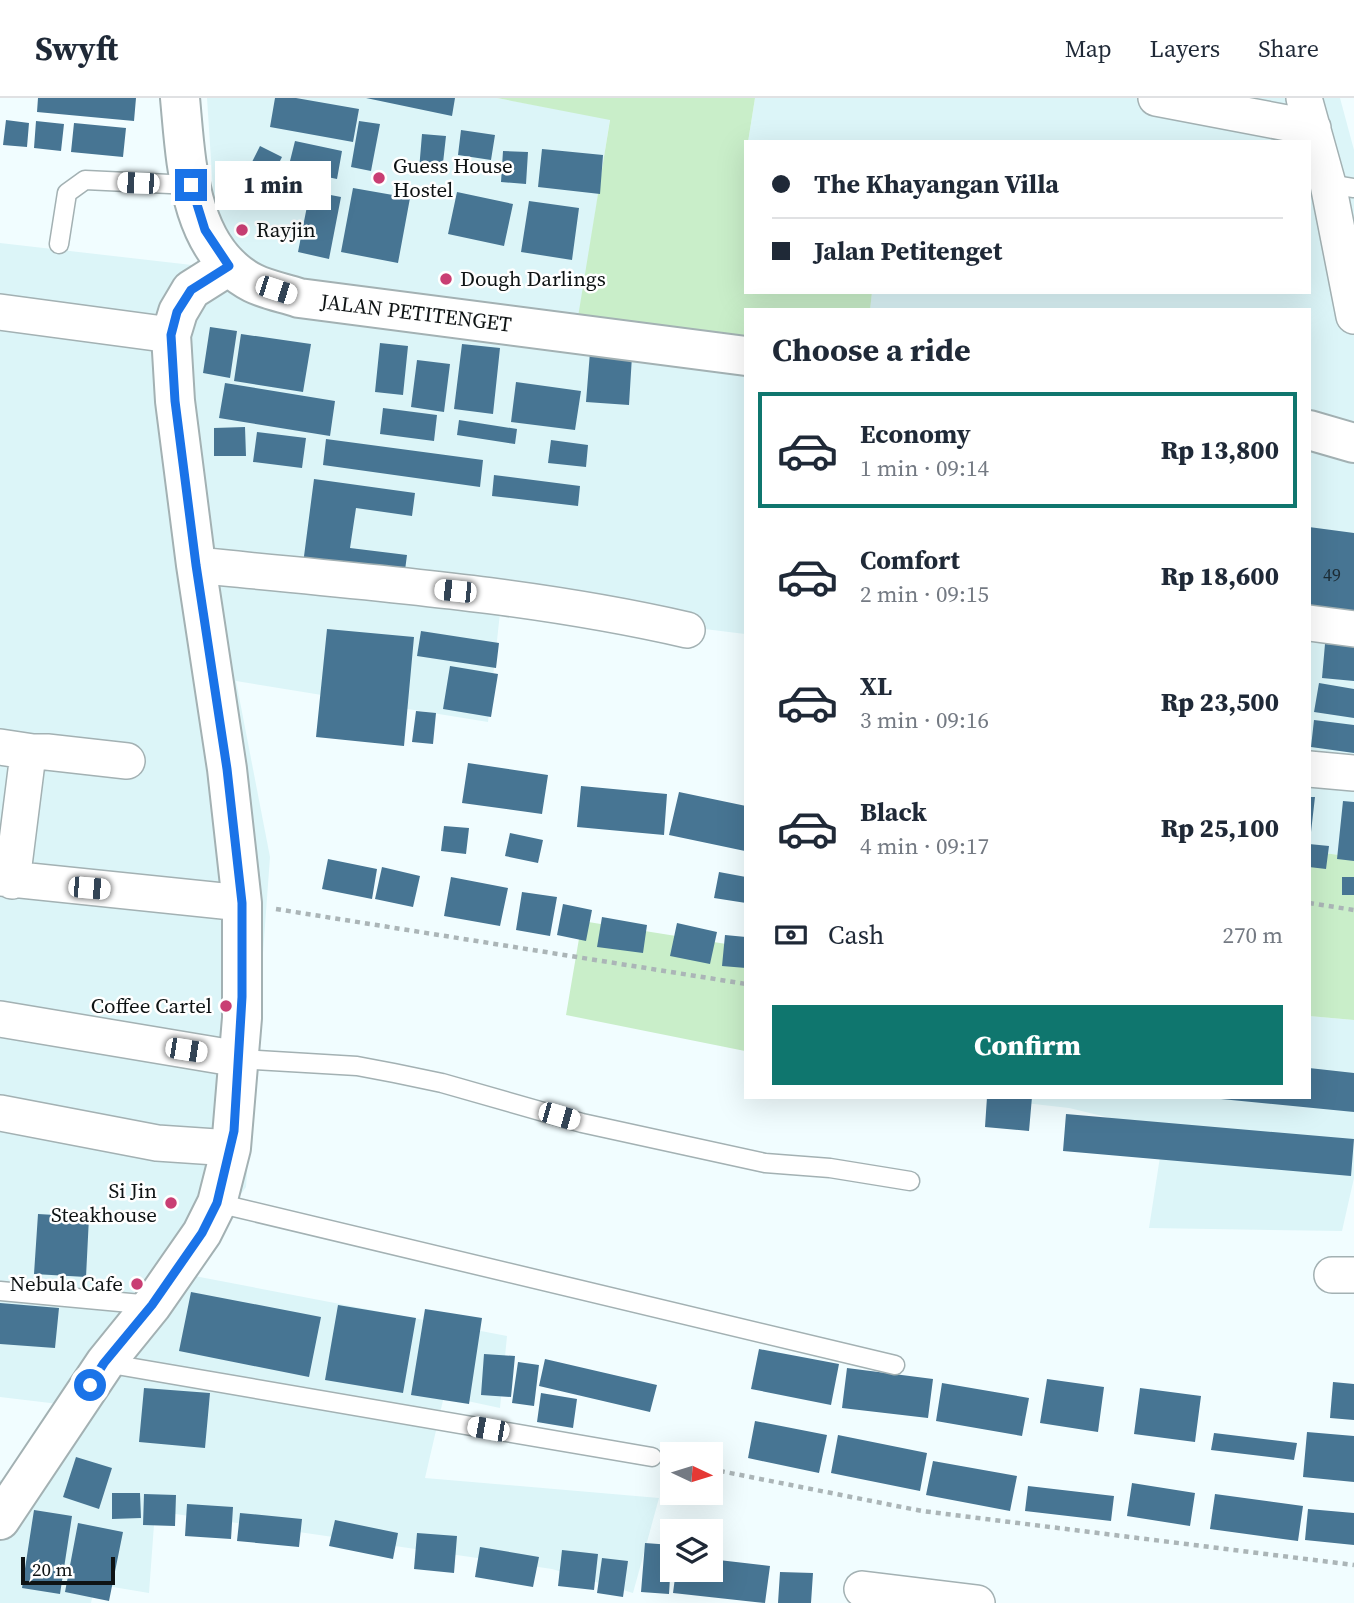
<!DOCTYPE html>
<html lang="en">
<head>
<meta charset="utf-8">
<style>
  body { margin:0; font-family:"Source Serif 4",serif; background:#f2f2f3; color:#1f2937; height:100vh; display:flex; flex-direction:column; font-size:26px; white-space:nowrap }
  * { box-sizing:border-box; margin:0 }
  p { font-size:23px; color:#747a83 }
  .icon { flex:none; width:38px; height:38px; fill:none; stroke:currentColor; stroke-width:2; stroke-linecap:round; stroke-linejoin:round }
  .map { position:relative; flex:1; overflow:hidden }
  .details { position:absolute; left:744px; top:210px; width:567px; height:791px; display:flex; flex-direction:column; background:#fff; border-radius:0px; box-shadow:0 7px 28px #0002 }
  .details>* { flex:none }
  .top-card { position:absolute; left:744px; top:42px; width:567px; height:154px; border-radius:0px; box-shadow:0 7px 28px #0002; display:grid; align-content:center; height:154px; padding:0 28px; background:#fff }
  .needle { width:46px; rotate:94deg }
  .controls { position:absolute; left:660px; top:1344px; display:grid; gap:14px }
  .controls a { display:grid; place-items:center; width:63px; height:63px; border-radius:0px; background:#fff; box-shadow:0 7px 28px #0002; font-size:35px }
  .scale { position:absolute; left:21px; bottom:18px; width:94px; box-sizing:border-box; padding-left:7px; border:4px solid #0e1314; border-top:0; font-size:19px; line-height:24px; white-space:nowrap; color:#0e1314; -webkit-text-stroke:5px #fff; paint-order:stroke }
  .end { position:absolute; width:32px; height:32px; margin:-16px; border:9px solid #1a73e8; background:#fff; box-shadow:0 0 0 4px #fff }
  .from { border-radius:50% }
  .bubble { position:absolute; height:49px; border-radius:0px; background:#fff; box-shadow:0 7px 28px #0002; font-size:23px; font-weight:800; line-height:49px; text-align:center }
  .car { position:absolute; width:21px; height:42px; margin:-21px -10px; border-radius:9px; box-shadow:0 0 5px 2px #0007; background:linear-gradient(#fff 24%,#345 0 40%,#fff 0 76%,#345 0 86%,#fff 0) }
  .top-card b { display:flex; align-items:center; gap:24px; height:66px; font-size:26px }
  .top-card b+b { border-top:2px solid #e0e1e3 }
  .top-card i { width:18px; height:18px; background:#1f2937 }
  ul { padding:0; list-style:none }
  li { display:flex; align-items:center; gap:21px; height:116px; margin:0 14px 10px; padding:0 14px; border:4px solid transparent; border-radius:0px }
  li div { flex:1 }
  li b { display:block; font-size:26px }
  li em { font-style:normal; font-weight:800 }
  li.on { border-color:#0f766e }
  li>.icon { width:63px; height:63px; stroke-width:1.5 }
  h2 { padding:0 28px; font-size:32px; line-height:84px }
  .pay { display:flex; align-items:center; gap:18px; height:77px; padding:0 28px; font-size:26px }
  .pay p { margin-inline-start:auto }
  .button { display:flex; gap:14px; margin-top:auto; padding:14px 28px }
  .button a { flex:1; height:80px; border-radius:0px; background:#0f766e; color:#fff; font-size:28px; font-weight:800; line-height:80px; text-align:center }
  header { display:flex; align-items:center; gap:42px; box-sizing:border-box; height:98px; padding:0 35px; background:#fff; border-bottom:2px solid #e0e1e3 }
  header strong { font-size:33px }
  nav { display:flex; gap:38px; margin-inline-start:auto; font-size:24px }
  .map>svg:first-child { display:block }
  .built { fill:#dcf5f8 }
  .green { fill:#c9eec9 }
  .building { fill:#477593 }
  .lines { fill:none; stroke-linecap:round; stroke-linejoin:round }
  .service-casing { stroke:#a3b1b3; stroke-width:21 }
  .minor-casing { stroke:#a3b1b3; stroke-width:38 }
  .tertiary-casing { stroke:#a3b1b3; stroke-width:42 }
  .secondary-casing { stroke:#a3b1b3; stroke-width:42 }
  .path { stroke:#abb5b7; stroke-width:4.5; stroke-dasharray:5 5; stroke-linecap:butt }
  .service { stroke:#fff; stroke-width:18 }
  .minor { stroke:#fff; stroke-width:35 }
  .tertiary { stroke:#fff; stroke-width:38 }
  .secondary { stroke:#fff; stroke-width:38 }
  .route { stroke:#1a73e8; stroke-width:9 }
  .poi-dot { fill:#c93e73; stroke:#fff; stroke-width:2.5 }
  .labels { text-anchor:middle; stroke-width:5; stroke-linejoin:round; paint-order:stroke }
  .number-label { font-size:18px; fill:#1c2c34 }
  .poi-label { font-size:21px; fill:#0e1314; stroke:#fff; text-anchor:start }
  .street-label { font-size:21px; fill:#0e1314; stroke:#fff }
</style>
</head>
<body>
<header>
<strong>Swyft</strong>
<nav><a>Map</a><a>Layers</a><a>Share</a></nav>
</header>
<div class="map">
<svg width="1354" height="1505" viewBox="0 0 1354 1505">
  <rect width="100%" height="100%" fill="#f1fdff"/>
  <path class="built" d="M207,0H497L610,21L579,219L745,242V536L501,506L488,624L236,583L270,759L246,1089L184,1176L507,1238L500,1310L444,1298L425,1380L659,1400L633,1495L552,1471L155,1413L149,1495L95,1486L91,1505H0V1382L11,1384L67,1307L0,1299V145L218,170Z
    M755,0H1340L1354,52V759L1309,753V212H870L872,194H1309V44H748Z
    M1309,918L1354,922V1080L1342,1133L1149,1130L1164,1033L1069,1010L991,1001L1309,999Z"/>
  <path class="green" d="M497,0H755L748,44H746V194H872L870,212H746L745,242L578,219L610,22Z
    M1309,753L1354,759V922L1309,918Z
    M582,823L745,849V953L566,917Z"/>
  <path class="building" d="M38,0H136L134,23L37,14Z
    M275,0H296L359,11L353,44L270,29Z
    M366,0H455L452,18Z
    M6,22L29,25L27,49L3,47Z
    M36,23L64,26L61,53L34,50Z
    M359,23L380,26L371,73L351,69Z
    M74,25L126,30L123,59L71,54Z
    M461,32L495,37L491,62L458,57Z
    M422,36L446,38L442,74L419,72Z
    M295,43L342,53L337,81L288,71Z
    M260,48L282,59L270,83L248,72Z
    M542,51L603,57L600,96L538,89Z
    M503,53L528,54L526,86L501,84Z
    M353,90L410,100L398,165L341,154Z
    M310,93L341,99L329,161L298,154Z
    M457,94L513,106L504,148L448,136Z
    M529,103L579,110L572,162L521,154Z
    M210,229L237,233L230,280L203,275Z
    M241,236L311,246L303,294L234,283Z
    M380,245L408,248L403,297L375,294Z
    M462,246L500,250L493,316L454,311Z
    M590,254L632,258L629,307L586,304Z
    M417,262L450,266L444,314L411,309Z
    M516,284L581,293L575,332L511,324Z
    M225,285L335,303L330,338L219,320Z
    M383,310L437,317L434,343L380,336Z
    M459,322L517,331L515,346L457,337Z
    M245,329L246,358H214V330Z
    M257,334L306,340L302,370L253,364Z
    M326,341L483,362L480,389L323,367Z
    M551,342L588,347L586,369L548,365Z
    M494,377L580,388L578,408L492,398Z
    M314,381L415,395L412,418L356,410L350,450L407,457L404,480L303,466Z
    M1309,429L1354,435V526L1309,520Z
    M327,531L414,539L404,648L316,639Z
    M421,533L499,545L496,570L417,558Z
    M1325,546L1354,548V583L1322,580Z
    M450,568L498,576L491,619L443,611Z
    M1319,585L1354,591V620L1314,614Z
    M416,613L436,615L433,646L412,644Z
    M1314,622L1354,627V655L1311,649Z
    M468,665L548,677L542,716L462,705Z
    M581,688L667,696L664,737L577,729Z
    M679,694L746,708L745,753L669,737Z
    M1309,699H1315L1311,734H1309Z
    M1343,703L1354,704V763L1337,761Z
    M444,728L469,730L466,756L441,753Z
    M510,735L543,742L538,765L505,758Z
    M1309,746L1329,748L1326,771L1309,769Z
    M328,761L377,771L372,801L322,791Z
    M382,769L420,778L413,809L375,801Z
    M719,774L746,779V805L714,800Z
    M451,779L508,790L500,828L444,818Z
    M1342,779H1354V797H1342Z
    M522,794L557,799L550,838L516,832Z
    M563,806L592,812L586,843L557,837Z
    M602,819L647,827L643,855L597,849Z
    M677,825L717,834L710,866L670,858Z
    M725,837L746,839V870L722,868Z
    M1309,970L1354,975V1014L1221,1001V999H1309Z
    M987,999H1032L1029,1033L985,1029Z
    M1066,1016L1354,1041L1351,1078L1063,1053Z
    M38,1116L89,1119L86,1179L34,1176Z
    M191,1194L321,1219L309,1279L179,1253Z
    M0,1205L59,1210L55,1250L0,1246Z
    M338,1207L416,1220L403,1295L325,1282Z
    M425,1211L482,1220L469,1306L411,1297Z
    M759,1251L839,1266L831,1307L751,1291Z
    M484,1256L515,1258L511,1299L481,1297Z
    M545,1261L657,1287L650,1314L539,1288Z
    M518,1264L539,1267L534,1308L512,1305Z
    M847,1270L933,1281L928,1320L842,1310Z
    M1047,1281L1104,1289L1098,1334L1040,1325Z
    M1333,1284L1354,1286V1322L1330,1320Z
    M942,1285L1029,1300L1022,1338L936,1323Z
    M144,1290L210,1295L205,1350L139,1344Z
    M1140,1290L1201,1298L1195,1344L1134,1336Z
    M541,1295L577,1301L573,1330L537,1324Z
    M755,1323L827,1337L819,1375L748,1360Z
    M1307,1334L1354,1338V1384L1303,1379Z
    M1214,1335L1297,1345L1294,1362L1211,1352Z
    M838,1337L927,1355L920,1393L831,1375Z
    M76,1359L112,1370L99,1411L63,1399Z
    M933,1363L1017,1378L1010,1413L926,1397Z
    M1132,1385L1195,1395L1190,1428L1127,1418Z
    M1028,1388L1114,1398L1111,1423L1025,1413Z
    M112,1395H140L141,1420L112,1421Z
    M144,1396L176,1397L175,1428L143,1427Z
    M1215,1396L1303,1408L1298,1443L1210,1431Z
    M187,1406L233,1409L231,1441L185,1438Z
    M1308,1411L1354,1415V1447L1305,1442Z
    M34,1412L72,1418L60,1496L22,1490Z
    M240,1415L302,1421L299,1449L237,1443Z
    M335,1422L398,1435L393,1461L329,1448Z
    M78,1425L123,1434L109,1503L65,1494Z
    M417,1435L457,1438L454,1475L414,1471Z
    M645,1445L672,1447L669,1496L641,1494Z
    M480,1449L539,1459L533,1489L475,1479Z
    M562,1452L598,1456L594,1492L558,1488Z
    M602,1460L628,1463L623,1499L597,1495Z
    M710,1461L770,1468L765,1505L673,1495L676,1472H710Z
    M780,1474L813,1475L811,1505H778Z"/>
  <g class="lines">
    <defs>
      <path id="service" d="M1328,86L1354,90
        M59,146L67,95L85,82L191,87
        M239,961L357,968L394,975L442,985L582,1025L765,1065L830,1070L910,1083
        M217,1105L895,1267
        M0,1193L152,1207
        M105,1265L652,1359"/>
      <path id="minor" d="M1156,0L1313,30
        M1304,0L1328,86L1354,218
        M0,214L171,237
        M196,467C360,484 526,495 687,532
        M1309,525L1354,531
        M0,649L33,654
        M1309,671L1354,675
        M0,780L242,805
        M12,783L27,664L33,654H47L127,663
        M0,921L239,961
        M0,1015L157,1045L231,1050
        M1332,1177H1354
        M862,1491L977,1505"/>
      <path id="tertiary" d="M0,1422L105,1265L152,1207L202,1135L217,1105L231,1050L242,920V805L227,671L196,467L175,303L171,237L178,214L191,192L229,168"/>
      <path id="secondary" d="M180,0C186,63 188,152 253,185C267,192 284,195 299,200L746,258
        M1309,332L1354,345"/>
    </defs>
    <use href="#service" class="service-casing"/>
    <use href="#minor" class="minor-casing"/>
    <use href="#tertiary" class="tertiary-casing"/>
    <use href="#secondary" class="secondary-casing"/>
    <path class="path" d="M1309,805L1354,812
      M276,811L746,886
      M710,1371L922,1413L1354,1467"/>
    <use href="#service" class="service"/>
    <use href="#minor" class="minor"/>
    <use href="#tertiary" class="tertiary"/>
    <use href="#secondary" class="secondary"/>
  </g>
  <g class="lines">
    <path class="route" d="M90,1287L104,1265L152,1207L202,1135L217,1105L234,1033L242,899V805L227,671L196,467L175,303L171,237L177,214L191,192L229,168L205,132L191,87"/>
  </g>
  <g class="poi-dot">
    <circle cx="379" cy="80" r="7"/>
    <circle cx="242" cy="132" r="7"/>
    <circle cx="446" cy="181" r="7"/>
    <circle cx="226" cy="908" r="7"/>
    <circle cx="171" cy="1105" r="7"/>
    <circle cx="137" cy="1186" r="7"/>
  </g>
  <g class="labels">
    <g class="number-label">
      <text x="1332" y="483">49</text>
    </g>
    <g class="poi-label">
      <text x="393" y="75">Guess House<tspan x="393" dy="24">Hostel</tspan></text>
      <text x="256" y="139">Rayjin</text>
      <text x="460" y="188">Dough Darlings</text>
      <text x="212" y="915" text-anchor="end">Coffee Cartel</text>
      <text x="157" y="1100" text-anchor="end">Si Jin<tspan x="157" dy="24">Steakhouse</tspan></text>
      <text x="123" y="1193" text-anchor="end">Nebula Cafe</text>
    </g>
    <g class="street-label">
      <text transform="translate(416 215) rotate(7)" y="7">JALAN PETITENGET</text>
    </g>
  </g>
</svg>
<div class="controls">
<a><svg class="needle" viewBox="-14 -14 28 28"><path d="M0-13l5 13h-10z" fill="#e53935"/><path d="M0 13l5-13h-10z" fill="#747a83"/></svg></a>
<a><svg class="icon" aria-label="layers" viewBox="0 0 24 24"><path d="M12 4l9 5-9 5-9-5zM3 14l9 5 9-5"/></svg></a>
</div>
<div class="scale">20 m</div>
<i class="end from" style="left:90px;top:1287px"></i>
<i class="end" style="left:191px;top:87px"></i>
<div class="bubble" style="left:215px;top:63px;width:116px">1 min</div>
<i class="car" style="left:138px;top:85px;rotate:272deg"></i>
<i class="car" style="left:276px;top:192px;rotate:108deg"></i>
<i class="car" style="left:455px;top:493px;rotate:276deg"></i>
<i class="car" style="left:89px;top:790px;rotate:95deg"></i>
<i class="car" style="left:186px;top:952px;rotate:99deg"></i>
<i class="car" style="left:559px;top:1018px;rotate:106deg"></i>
<i class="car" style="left:488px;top:1331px;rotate:280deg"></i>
<div class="top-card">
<b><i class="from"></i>The Khayangan Villa</b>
<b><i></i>Jalan Petitenget</b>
</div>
<section class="details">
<h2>Choose a ride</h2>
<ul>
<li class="on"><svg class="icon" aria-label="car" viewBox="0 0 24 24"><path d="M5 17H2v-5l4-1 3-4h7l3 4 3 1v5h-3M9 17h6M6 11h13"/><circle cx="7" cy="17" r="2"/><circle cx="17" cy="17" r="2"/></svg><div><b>Economy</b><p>1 min · 09:14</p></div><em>Rp 13,800</em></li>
<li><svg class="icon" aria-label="car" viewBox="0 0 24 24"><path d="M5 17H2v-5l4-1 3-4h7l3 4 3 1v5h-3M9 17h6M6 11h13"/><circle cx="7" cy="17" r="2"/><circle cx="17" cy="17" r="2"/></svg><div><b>Comfort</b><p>2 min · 09:15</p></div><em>Rp 18,600</em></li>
<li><svg class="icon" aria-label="car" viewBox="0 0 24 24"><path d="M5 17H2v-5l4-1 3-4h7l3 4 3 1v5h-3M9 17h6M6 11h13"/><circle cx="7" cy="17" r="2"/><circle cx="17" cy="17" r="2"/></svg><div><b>XL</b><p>3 min · 09:16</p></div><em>Rp 23,500</em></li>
<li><svg class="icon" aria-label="car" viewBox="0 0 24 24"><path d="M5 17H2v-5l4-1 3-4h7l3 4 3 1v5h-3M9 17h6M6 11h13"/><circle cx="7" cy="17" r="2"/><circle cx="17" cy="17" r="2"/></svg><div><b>Black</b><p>4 min · 09:17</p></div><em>Rp 25,100</em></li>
</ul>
<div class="pay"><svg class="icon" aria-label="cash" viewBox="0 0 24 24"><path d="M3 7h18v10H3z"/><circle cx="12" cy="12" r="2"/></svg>Cash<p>270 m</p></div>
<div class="button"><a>Confirm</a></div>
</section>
</div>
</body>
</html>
